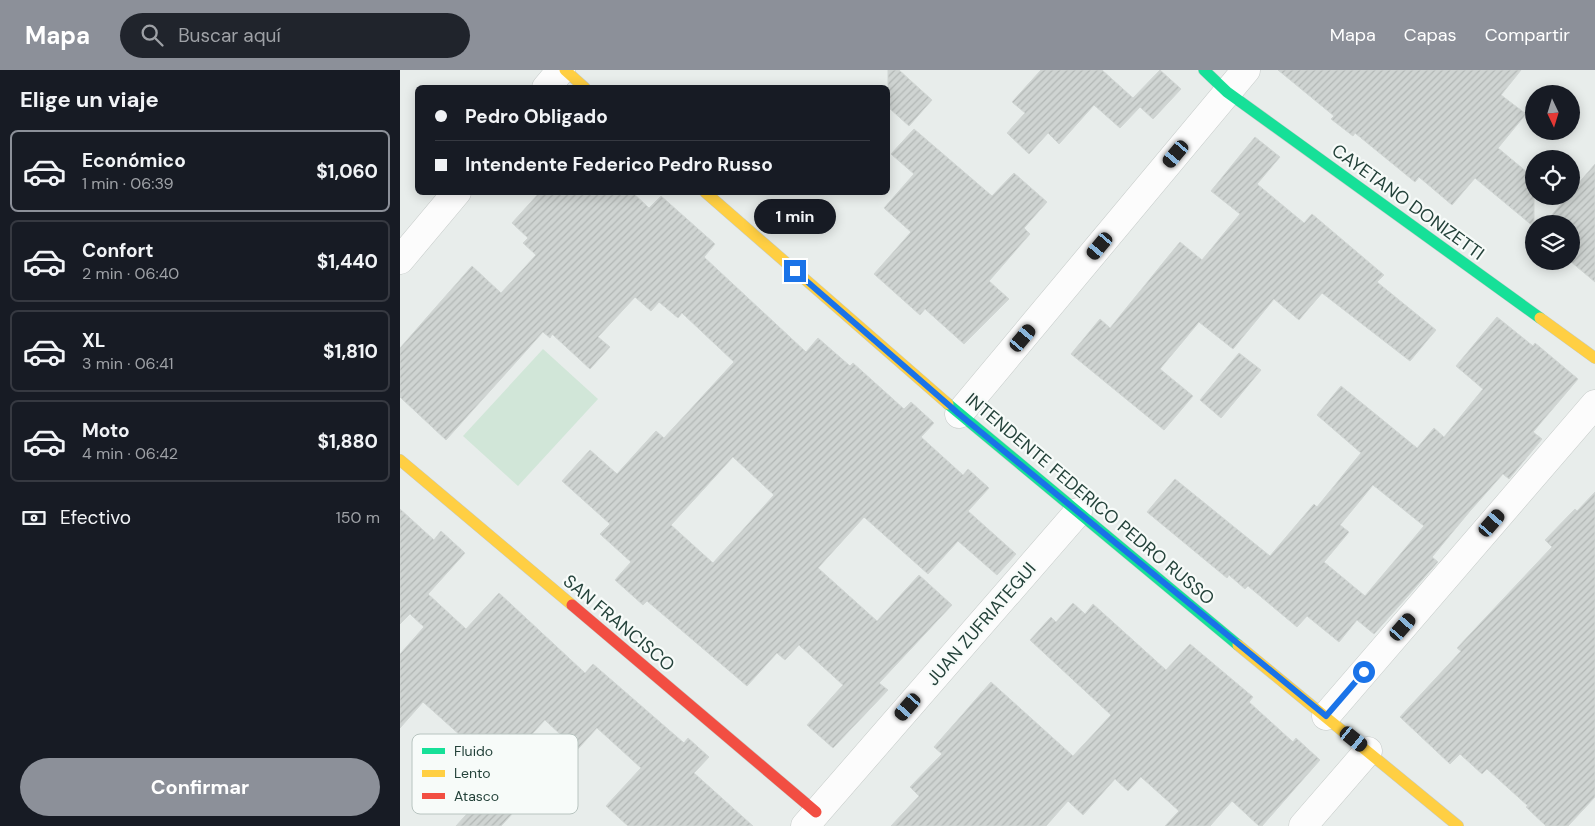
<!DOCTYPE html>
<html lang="es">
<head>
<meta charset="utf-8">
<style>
  body { margin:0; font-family:"DM Sans",sans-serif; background:#20242c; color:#f1f3f6; height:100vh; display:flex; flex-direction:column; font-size:19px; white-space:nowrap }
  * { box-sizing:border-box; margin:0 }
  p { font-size:16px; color:#9ea1a6 }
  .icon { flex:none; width:28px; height:28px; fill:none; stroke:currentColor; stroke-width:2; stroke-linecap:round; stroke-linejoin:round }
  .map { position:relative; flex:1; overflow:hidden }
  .drawer { display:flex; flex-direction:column; background:#171b24; width:400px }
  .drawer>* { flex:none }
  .hud { position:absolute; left:15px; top:15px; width:475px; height:110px; border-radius:8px; box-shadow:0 2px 12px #0003; display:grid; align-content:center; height:110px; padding:0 20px; background:#171b24 }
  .needle { width:32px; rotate:176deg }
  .tools { position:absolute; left:1125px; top:15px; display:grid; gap:10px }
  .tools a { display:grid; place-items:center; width:55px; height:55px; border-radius:50%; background:#171b24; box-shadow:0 2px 12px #0003; font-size:25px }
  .end { position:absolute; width:22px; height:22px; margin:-11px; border:6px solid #1a73e8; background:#fff; box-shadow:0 0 0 2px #fff }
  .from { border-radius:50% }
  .bubble { position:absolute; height:35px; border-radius:18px; background:#171b24; box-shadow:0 2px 12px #0003; font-size:16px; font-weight:700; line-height:35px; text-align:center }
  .car { position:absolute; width:15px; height:30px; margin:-15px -8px; border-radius:6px; box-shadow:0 0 4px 1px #0007; background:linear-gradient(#222 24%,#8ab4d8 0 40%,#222 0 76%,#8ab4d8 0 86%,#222 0) }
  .hud b { display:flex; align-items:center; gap:18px; height:48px; font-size:19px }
  .hud b+b { border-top:1px solid #363941 }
  .hud i { width:12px; height:12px; background:#f1f3f6 }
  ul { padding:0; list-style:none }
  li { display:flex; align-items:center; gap:15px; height:82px; margin:0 10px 8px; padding:0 10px; border:2px solid #363941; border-radius:8px }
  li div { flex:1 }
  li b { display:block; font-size:19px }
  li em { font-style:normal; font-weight:700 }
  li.on { border-color:#8c9099 }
  li>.icon { width:45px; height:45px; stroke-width:1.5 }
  h2 { padding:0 20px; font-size:22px; line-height:60px }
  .pay { display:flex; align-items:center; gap:12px; height:55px; padding:0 20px; font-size:19px }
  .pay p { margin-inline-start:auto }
  .button { display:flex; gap:10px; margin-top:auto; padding:10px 20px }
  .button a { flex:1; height:58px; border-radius:30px; background:#8c9099; color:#fff; font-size:20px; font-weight:700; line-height:58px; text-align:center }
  header { display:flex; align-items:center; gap:30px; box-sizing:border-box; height:70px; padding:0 25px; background:#8c9099; color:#fff }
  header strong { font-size:24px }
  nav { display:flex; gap:28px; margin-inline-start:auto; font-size:18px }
  .search { width:350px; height:45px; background:#20242c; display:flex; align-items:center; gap:12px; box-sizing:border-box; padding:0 18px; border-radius:28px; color:#9ea1a6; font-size:19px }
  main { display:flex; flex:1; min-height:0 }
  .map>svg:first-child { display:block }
  .pitch { fill:#d1e6d8 }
  .building { fill:url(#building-hatch); stroke:#d1d6d4; fill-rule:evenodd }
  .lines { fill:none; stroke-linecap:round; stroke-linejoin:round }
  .street-casing { stroke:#c5cac8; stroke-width:29 }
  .fast-casing { stroke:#c3cbc8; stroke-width:12 }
  .slow-casing { stroke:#c3cbc8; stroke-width:12 }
  .jam-casing { stroke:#c3cbc8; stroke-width:12 }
  .street { stroke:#fcfcfc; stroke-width:28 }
  .fast { stroke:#16e098; stroke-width:11 }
  .slow { stroke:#ffcf43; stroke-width:11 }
  .jam { stroke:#f24e42; stroke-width:11 }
  .route { stroke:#1a73e8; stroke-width:6 }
  .labels { text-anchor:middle; stroke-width:4.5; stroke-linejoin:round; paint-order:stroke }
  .street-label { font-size:18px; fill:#24423a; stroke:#f7fbf9 }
  .key { fill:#f7fbf9; stroke:#b8c4c0; stroke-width:1 }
  .key-label { font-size:14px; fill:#24423a }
</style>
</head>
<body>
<header>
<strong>Mapa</strong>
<div class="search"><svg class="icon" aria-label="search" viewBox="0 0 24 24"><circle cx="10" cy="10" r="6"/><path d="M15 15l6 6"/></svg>Buscar aquí</div>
<nav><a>Mapa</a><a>Capas</a><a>Compartir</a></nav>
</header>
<main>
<section class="drawer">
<h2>Elige un viaje</h2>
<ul>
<li class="on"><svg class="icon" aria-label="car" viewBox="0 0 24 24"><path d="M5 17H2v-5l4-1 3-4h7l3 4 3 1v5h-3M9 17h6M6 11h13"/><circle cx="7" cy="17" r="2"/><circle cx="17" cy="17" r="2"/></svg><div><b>Económico</b><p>1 min · 06:39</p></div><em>$1,060</em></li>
<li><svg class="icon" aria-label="car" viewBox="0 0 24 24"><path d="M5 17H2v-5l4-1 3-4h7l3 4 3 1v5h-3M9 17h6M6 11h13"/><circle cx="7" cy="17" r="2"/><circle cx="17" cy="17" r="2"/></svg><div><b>Confort</b><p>2 min · 06:40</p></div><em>$1,440</em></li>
<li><svg class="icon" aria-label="car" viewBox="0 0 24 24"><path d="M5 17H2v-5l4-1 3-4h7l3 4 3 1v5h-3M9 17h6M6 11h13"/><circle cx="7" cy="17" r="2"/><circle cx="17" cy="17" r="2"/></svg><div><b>XL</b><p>3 min · 06:41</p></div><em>$1,810</em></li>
<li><svg class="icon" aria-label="car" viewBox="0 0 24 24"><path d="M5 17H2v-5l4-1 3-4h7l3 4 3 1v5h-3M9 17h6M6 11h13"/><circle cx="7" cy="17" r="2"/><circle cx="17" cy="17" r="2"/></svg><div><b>Moto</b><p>4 min · 06:42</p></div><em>$1,880</em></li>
</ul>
<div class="pay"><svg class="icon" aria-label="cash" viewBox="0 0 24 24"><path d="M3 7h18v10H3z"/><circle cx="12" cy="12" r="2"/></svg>Efectivo<p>150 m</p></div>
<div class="button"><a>Confirmar</a></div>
</section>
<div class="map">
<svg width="1195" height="756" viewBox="0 0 1195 756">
  <defs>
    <pattern id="building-hatch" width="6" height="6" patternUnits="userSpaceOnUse" patternTransform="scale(1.25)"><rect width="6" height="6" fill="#cfd4d2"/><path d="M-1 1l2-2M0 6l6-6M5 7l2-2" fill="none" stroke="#b2b7b5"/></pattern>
  </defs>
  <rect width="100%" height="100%" fill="#e8edeb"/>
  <path class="pitch" d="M143,279L198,329L118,416L63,366Z"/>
  <path class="building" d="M488,0H499L532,30L509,56L488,37Z
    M641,0H702L733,28L760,0L781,19L753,49L740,37L720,58L694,35L659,74L648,63L629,84L607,63L625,43L612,32Z
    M878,0H1121L1101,25L1126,44L1098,78L1134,108V157L1075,108L1052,135L1019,107L1015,112L955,63L953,66L931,49L934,46Z
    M514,59L592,126L614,103L647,132L624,158L630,164L589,211L609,229L564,274L525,239L520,245L474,204L511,162L484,138L514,104L491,84Z
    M855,67L880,87L857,114L904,153L912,144L984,205L977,212L1036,260L1010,291L922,223L899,250L874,229L833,279L799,252L760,299L793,326L764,360L671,284L700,249L710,258L780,172L802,190L840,144L811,121Z
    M1195,94V212L1170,191L1171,154H1144L1168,126H1171V122Z
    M140,122H232L249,138L261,126L315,174L304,187L406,282L418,268L450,296L453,293L504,339L511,332L534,353L521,367L563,405L568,399L589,418L568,441L616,484L597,505L558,471L528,504L464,447L418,498L477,551L519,505L552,535L479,613L488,620L433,678L407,655L443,615L399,575L385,590L377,583L347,616L247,531L243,535L215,510L231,492L200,464L210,454L162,411L190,380L217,404L256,361L264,368L334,292L282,243L278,248L259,232L251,241L235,227L198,267L210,277L190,299L152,264L150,268L143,262L46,370L0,327V278L72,196L101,223L136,185L123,173L128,168L112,153ZM333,387L374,425L313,493L271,455Z
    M1097,247L1133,276L1135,273L1178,309L1133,362L1142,369L1109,409L1103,404L1070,441L1032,487L1038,492L974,564L957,550L939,572L907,546L897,557L848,516L845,519L829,505L827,508L747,442L775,409L870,486L914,434L917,437L961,383L917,345L941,316L1017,378L1034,358L1044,367L1083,319L1056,296ZM973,415L1024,456L965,526L924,492L949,462L940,455Z
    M839,283L861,300L821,348L800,330Z
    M1195,422V727L1168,756H1146L1126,737L1128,736L1087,699L1082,704L1060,684L1050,694L1000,647L1061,581L1057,578L1152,477L1145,470L1175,439L1177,441Z
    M0,439L34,470L41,461L65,483L28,524L66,559L99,523L185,603L193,594L284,673L288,668L309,687L294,703L353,756H228L206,736L241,698L197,658L177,680L145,650L61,741L43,725L77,687L58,669L61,666L23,632L0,658V584L24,557L10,544L0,554Z
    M673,533L685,544L693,534L766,600L790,574L853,627L849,632L893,672L896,668L920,690L862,756H859L832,731L810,756H765L779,741L741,707L728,721L715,709L683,745L668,731L646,756H491L519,726L510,717L542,684L534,677L591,612L673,686L711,645L630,570L651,547L656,552Z
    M112,694L138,716L101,756H56Z"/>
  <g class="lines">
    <defs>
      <path id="street" d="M146,18L161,0
        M0,190L57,122
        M559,344L846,0
        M926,646L1195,334
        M405,756L678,442
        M903,756L968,681"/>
      <path id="fast" d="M804,0L827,22L1140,248
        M548,334L838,575"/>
      <path id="slow" d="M165,0L185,18
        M305,122L548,334
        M1140,248L1195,288
        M0,390L172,535
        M838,575L1058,756"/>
      <path id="jam" d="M172,535L416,742"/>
    </defs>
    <use href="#street" class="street-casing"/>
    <use href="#fast" class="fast-casing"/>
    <use href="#slow" class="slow-casing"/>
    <use href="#jam" class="jam-casing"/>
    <use href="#street" class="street"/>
    <use href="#fast" class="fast"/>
    <use href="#slow" class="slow"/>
    <use href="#jam" class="jam"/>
  </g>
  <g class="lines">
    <path class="route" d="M395,201L559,344L926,646L964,602"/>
  </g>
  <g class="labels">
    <g class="street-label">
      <text transform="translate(1008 132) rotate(36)" y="6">CAYETANO DONIZETTI</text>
      <text transform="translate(690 429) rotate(40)" y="6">INTENDENTE FEDERICO PEDRO RUSSO</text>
      <text transform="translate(219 553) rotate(40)" y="6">SAN FRANCISCO</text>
      <text transform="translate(581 554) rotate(-49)" y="6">JUAN ZUFRIATEGUI</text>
    </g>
  </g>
  <rect x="12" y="664" width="166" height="80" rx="8" class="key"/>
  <rect x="22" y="678" width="23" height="6" fill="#16e098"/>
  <rect x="22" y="700" width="23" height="7" fill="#ffcf43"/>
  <rect x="22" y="723" width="23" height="6" fill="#f24e42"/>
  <g class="key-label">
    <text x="54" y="686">Fluido</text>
    <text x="54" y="708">Lento</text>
    <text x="54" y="731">Atasco</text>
  </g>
</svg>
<div class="tools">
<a><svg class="needle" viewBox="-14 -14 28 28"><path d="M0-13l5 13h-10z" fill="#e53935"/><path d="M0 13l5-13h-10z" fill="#9ea1a6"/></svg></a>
<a><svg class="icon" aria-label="locate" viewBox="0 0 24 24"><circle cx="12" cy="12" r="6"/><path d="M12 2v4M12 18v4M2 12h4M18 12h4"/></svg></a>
<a><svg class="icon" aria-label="layers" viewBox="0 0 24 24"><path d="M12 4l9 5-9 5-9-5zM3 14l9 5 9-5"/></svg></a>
</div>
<i class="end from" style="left:964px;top:602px"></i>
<i class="end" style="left:395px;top:201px"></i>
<div class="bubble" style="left:354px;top:129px;width:82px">1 min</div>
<i class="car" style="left:776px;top:84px;rotate:220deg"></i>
<i class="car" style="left:700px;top:176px;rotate:220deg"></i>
<i class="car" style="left:623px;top:268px;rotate:40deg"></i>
<i class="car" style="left:1092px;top:453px;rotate:41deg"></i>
<i class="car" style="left:1003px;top:557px;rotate:41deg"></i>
<i class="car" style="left:508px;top:637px;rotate:221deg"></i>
<i class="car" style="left:954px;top:669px;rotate:129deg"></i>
<div class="hud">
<b><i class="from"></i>Pedro Obligado</b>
<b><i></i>Intendente Federico Pedro Russo</b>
</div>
</div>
</main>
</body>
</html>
